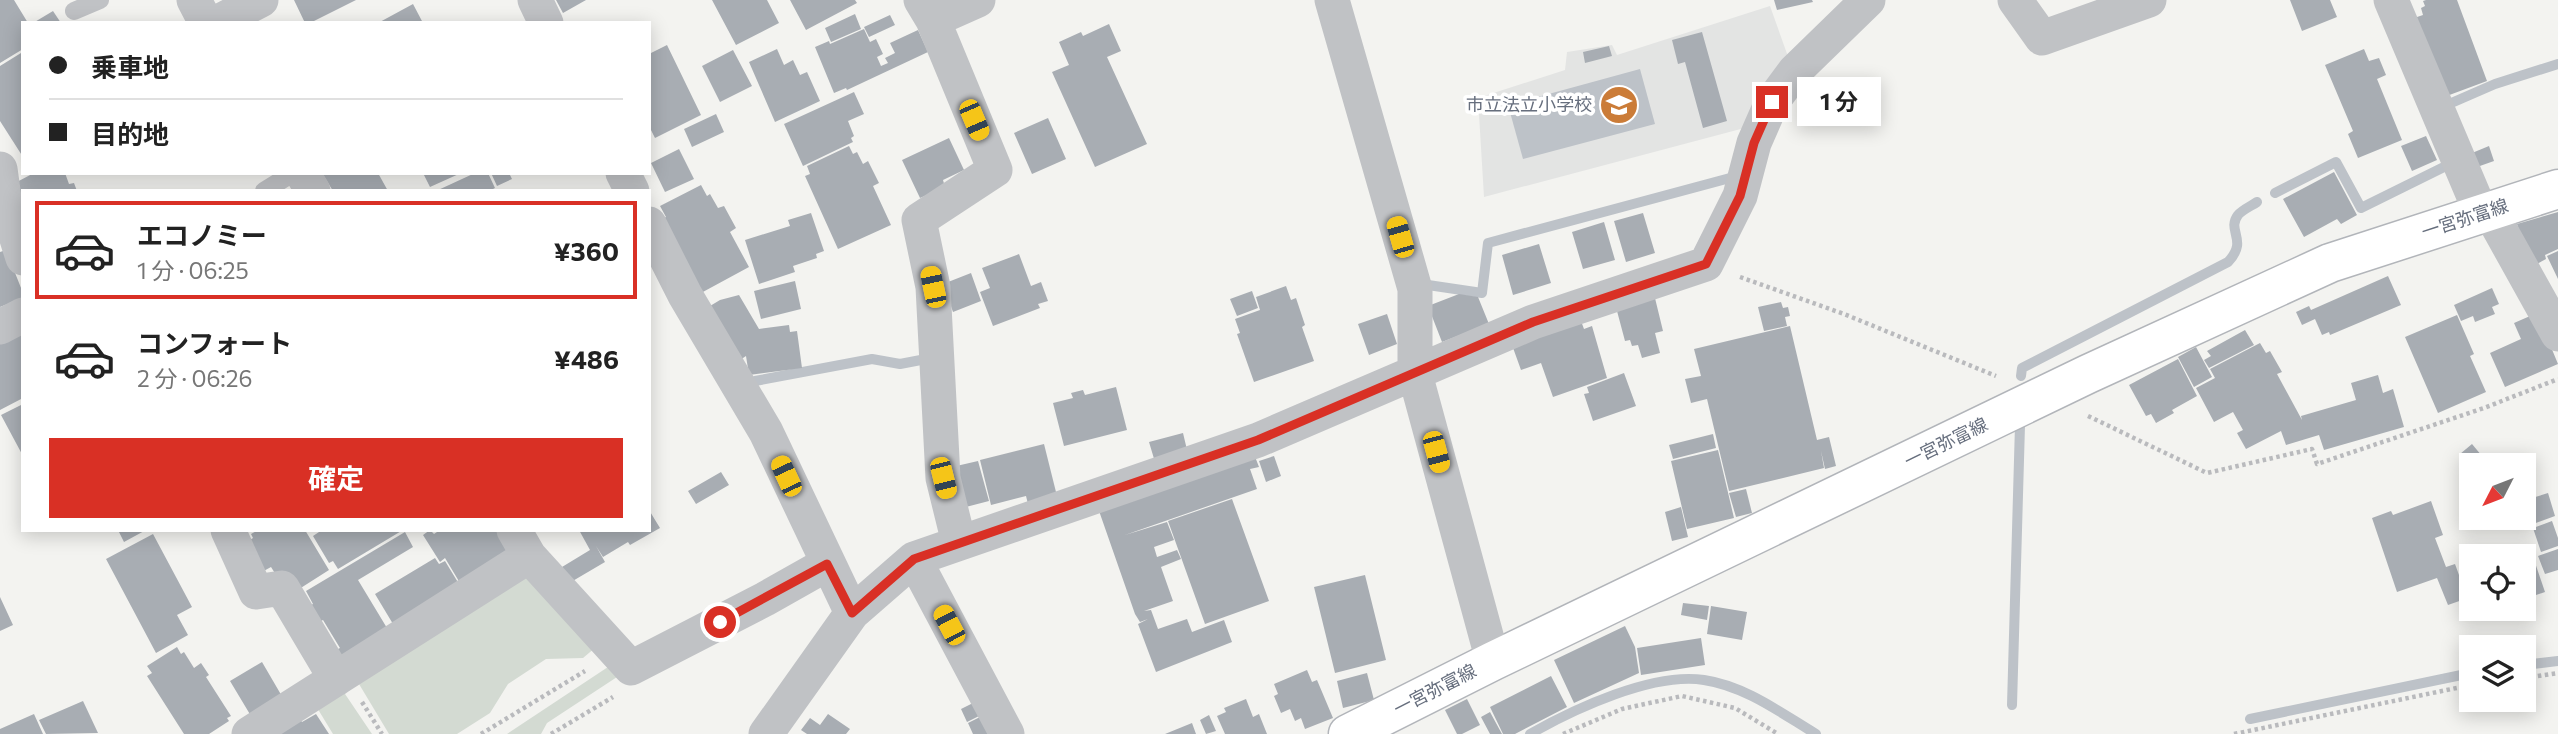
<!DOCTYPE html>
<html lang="ja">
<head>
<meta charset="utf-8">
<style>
  body { margin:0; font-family:Commissioner,"Noto Sans JP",sans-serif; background:#f6f6f6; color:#222; height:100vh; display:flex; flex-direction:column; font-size:26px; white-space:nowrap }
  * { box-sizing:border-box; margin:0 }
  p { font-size:23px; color:#767676 }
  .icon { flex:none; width:38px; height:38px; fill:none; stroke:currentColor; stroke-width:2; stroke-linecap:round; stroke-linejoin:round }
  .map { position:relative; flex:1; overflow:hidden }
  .drawer { position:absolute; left:21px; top:189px; width:630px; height:343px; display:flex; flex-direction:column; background:#fff; border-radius:0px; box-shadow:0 4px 18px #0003 }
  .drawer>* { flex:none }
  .hud { position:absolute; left:21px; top:21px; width:630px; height:154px; border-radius:0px; box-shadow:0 4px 18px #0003; display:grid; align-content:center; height:154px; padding:0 28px; background:#fff }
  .needle { width:46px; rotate:228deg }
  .buttons { position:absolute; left:2459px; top:453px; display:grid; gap:14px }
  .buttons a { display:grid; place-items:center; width:77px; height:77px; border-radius:0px; background:#fff; box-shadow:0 4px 18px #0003; font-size:35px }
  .end { position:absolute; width:32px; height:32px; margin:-16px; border:9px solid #d93025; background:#fff; box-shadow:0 0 0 4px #fff }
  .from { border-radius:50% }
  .bubble { position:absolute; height:49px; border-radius:0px; background:#fff; box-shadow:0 4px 18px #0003; font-size:23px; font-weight:700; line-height:49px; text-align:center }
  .car { position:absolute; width:21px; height:42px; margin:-21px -10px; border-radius:9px; box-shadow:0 0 5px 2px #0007; background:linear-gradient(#f5c518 24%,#345 0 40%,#f5c518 0 76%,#345 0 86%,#f5c518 0) }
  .hud b { display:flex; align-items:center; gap:24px; height:66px; font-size:26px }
  .hud b+b { border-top:2px solid #e0e0e0 }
  .hud i { width:18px; height:18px; background:#222 }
  ul { padding:12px 0 0; list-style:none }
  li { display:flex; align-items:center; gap:21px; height:98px; margin:0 14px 10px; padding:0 14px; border:4px solid transparent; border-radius:0px }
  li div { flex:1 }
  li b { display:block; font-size:26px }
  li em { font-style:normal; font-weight:700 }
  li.current { border-color:#d93025 }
  li>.icon { width:63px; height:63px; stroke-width:1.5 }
  .button { display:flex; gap:14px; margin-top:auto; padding:14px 28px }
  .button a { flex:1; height:80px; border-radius:0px; background:#d93025; color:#fff; font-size:28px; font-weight:700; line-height:80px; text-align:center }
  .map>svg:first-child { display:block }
  .built { fill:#e3e4e3 }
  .green { fill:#d3dad2 }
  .water { fill:#bdc2c8 }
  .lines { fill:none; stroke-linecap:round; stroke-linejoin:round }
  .stream { stroke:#bdc2c8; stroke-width:10 }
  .building { fill:#a8adb3 }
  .secondary-casing { stroke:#b2b5ba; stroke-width:41 }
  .path { stroke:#b9babd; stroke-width:4.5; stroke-dasharray:3.5 3.5; stroke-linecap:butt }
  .lane { stroke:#c0c2c5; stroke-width:18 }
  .street { stroke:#c0c2c5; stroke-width:35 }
  .secondary { stroke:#fff; stroke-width:38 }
  .route { stroke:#d93025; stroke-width:9 }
  .labels { text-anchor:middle; stroke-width:7; stroke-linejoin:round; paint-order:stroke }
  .poi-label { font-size:18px; fill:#666e7d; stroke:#fff; text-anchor:end }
  .street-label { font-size:18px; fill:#666e7d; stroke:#fff }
</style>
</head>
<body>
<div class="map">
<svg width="2558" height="734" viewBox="0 0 2558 734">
  <rect width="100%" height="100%" fill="#f3f3f0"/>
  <path class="built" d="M1770,6L1791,65L1752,126L1484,197L1478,98L1565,70L1567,52L1612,45L1617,55Z"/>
  <path class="green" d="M527,569L596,647L583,658L546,659L508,684L490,713L457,734H389L356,679Z
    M611,665L617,677L547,723L541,734H507Z
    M343,691L372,734H333L316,706Z"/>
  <path class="water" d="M1640,69L1655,124L1523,159L1508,105Z"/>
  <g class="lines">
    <path class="stream" d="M2449,104L2495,84L2558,64
      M2275,193L2336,162L2361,208L2448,165L2445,157
      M1428,285L1482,293L1488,243L1730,178
      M2021,376L2022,368L2228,262C2249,240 2226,231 2238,215C2242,210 2251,206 2257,202
      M755,381L872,359L900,364L926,359
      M2524,665L2558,661
      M2012,705L2020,425
      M2250,719L2471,673
      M1530,734C1574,709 1653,672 1704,680C1745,686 1781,713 1816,734"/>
  </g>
  <path class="building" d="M0,0H14L28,23H23V49L0,63Z
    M294,0H356L310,23H305Z
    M556,0H586L563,13Z
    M712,0H767L779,23L736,45Z
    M790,0H855L857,3L806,30Z
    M1774,0H1812L1813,2L1777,10Z
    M2290,0H2330L2337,17L2302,31Z
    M2426,0H2457L2487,81L2444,97L2414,18L2423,15L2421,8L2425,6L2423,1Z
    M413,4L423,23H378Z
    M53,11L61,23H33Z
    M855,14L861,29L831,42L825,28Z
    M890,15L895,25L869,37L864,27Z
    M1109,24L1121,51L1107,57L1147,144L1095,167L1052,72L1069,65L1059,42L1081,32L1083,36Z
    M864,29L870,42L876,39L883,54L877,57L881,66L888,63L885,58L895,53L890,43L918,30L928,52L847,90L846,88L834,93L815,47L829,41L830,44Z
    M1702,32L1727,121L1703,128L1685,62L1678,64L1672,40Z
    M667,45L701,115L655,138L649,126V54Z
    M1609,46L1612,56L1585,63L1583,52Z
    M777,49L784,65L793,60L800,75L807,72L820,101L775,122L749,62Z
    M2364,49L2369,61L2379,58L2386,75L2377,79L2402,140L2358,158L2348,134L2353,131L2325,65Z
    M733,50L752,86L720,102L702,66Z
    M21,53L23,56V157L0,121V66Z
    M854,92L864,114L848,121L854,136L851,138L853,142L803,166L784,124Z
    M716,114L724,132L692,147L684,129Z
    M1048,118L1066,159L1032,174L1014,133Z
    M2426,136L2437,160L2412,171L2401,146Z
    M949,138L964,170L943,180L945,187L920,198L902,160Z
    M849,146L853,154L857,152L863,164L868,161L879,183L873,186L891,225L838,249L805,176L810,174L807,166Z
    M2489,146L2494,161L2477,167L2472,153Z
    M679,149L694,179L665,192L651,163Z
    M2334,172L2357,215L2341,224L2337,219L2304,237L2283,199Z
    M34,173H65L69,184L74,183L77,191H23L22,216L11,185Z
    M322,173H378L388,191H333Z
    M423,173H461L430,187Z
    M475,173H488L495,188L489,191H436Z
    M491,173H509L512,179L497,186Z
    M701,185L707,196L710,194L718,208L724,206L736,228L730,232L749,267L701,293L662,219L666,217L660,206Z
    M2558,212V249L2545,255L2546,259L2533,266L2524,246L2517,224Z
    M811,213L824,251L816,254L817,258L793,266L795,272L759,284L745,240L790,226L788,220Z
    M1643,213L1655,253L1626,262L1614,221Z
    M1604,222L1615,260L1583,269L1572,232Z
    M1539,244L1551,283L1513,295L1502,255Z
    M6,250L23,293V298L0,307V252Z
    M2558,251V279L2547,256Z
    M1019,254L1031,286L1041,282L1048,301L1038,304L1040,308L993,326L980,292L990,288L982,268Z
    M971,273L981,301L953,312L943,284Z
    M2388,276L2401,305L2330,335L2329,332L2322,335L2315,319L2302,325L2296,312L2309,306L2311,310Z
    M795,281L801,309L761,319L754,291Z
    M1286,286L1291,300L1296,298L1305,325L1302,327L1314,361L1254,382L1237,334L1240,333L1235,319L1260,310L1256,297Z
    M2492,288L2499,304L2492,307L2495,314L2475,322L2473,316L2461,321L2454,305Z
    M1252,291L1258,308L1237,316L1230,299Z
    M1459,294L1478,297L1489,324L1442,342L1428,306Z
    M1654,294L1663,331L1655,333L1660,353L1642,358L1638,345L1632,346L1630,340L1625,341L1617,311Z
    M739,295L759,329L789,325L790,332L797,331L802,368L749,375L746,356L740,360L710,306L720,300Z
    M1781,302L1783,308L1788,307L1790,316L1785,317L1787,326L1764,331L1758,307Z
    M2537,313L2558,364L2505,387L2490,353L2521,339L2514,323Z
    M1387,314L1397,344L1369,355L1358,324Z
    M2457,315L2474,354L2470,356L2486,392L2438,413L2405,337Z
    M1581,321L1584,329L1592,326L1607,378L1553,397L1541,363L1521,370L1512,345Z
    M1790,326L1817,440L1829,437L1836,466L1825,469L1821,451L1824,468L1729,491L1707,399L1691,403L1685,379L1701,376L1694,349Z
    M2245,330L2254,345L2209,368L2204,360L2211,356L2207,351Z
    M23,333V398L0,410V337Z
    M2260,343L2266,353L2270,351L2282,372L2277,374L2302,420L2301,416L2356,400L2351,383L2378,375L2383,393L2393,389L2404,427L2324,450L2319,435L2286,445L2281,431L2246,449L2237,433L2243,430L2233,412L2214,422L2196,388L2215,378L2210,369Z
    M2196,347L2212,377L2194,387L2178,357Z
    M2178,359L2197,396L2172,410L2174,413L2156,423L2151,414L2146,416L2129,385Z
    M1624,373L1636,406L1593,421L1584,394L1589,393L1587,387Z
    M1116,387L1127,430L1064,446L1053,403L1073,398L1071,393L1083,390L1085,395Z
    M23,404V456L1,415Z
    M1183,433L1188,454L1155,462L1149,442Z
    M1713,434L1716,448L1673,459L1669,445Z
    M1044,444L1057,496L1028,504L1026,496L991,505L980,460Z
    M2472,444L2482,456L2470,466L2460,454Z
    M1718,450L1734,518L1687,529L1671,461Z
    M1254,454L1259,467L1250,469L1257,489L1125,535L1167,522L1174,540L1154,547L1157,557L1177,550L1181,559L1161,567L1173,601L1144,611L1151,610L1158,629L1187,619L1192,632L1224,620L1232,642L1156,672L1138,624L1148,619L1140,622L1135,614L1098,508Z
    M1274,456L1281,476L1266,482L1259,461Z
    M978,461L989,501L962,508L952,467Z
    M721,472L729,485L696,504L688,491Z
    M1746,489L1752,513L1736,517L1729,493Z
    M2530,491L2532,498L2548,493L2555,516L2522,528L2519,518H2524V493Z
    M1232,499L1269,601L1205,624L1168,521Z
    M2431,501L2443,535L2435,538L2446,567L2455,564L2459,575L2471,571V609H2489L2471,616L2465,599L2448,605L2437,578L2397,592L2372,518L2391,511L2393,515Z
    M1681,507L1688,537L1672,541L1665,512Z
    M649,510L660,528L630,545L628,542L603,557L596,546L605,562L571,582L562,567L590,550L579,530H649Z
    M2552,521L2558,538V546L2541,552L2533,528Z
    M118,530H146L124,542Z
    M258,530H305L329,570L296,591L278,578L271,567L260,573L243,544L253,538L251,534Z
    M322,530H403L338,569L333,561L329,563L313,536Z
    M430,530L434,534L440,530H503L514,550L460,583L445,558L440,562L423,535Z
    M405,532L413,547L358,580L387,628L340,657L336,650L340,648L323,620L319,622L309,606L313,604L306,591Z
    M153,534L192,607L177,615L188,635L156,653L106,559Z
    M2529,545L2545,592L2524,599V556H2490L2489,554L2508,547L2510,552Z
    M2558,549V570L2545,574L2538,556Z
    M435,558L439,564L445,561L459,584L393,624L375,594Z
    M1365,575L1386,660L1335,673L1314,587Z
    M0,597L13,625L0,631Z
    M1683,603L1709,606L1707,620L1681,615Z
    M1711,606L1747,612L1742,640L1707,634Z
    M1625,626L1635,647L1639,673L1574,703L1554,660Z
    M1701,638L1705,665L1641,675L1637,648Z
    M177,647L181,654L184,652L194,668L201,663L209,675L206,677L231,716L227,718L229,721L209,734H184L147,676L152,673L147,666Z
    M262,662L283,698L251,716L230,681Z
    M1307,670L1312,682L1317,680L1333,718L1305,729L1301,718L1295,721L1290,709L1281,713L1274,696L1278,694L1274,684Z
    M1367,673L1374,700L1343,708L1337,681Z
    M1551,676L1567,707L1515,734H1503L1490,707Z
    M1246,699L1253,717L1259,714L1267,734H1225L1217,716L1226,712L1224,708Z
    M1467,699L1480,725L1462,734H1457L1445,710Z
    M83,701L98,733L46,734L39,720Z
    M975,702L981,715L967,722L961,709Z
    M1490,712L1502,734H1490L1481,717Z
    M34,714L43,734H0V729Z
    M316,714L329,734H277L300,719L302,722Z
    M828,714L850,729L846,734H807L801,730L810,718L820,725Z
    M1209,715L1216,731L1206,734L1200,720Z
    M982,716L990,734H973L968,723Z
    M1192,723L1196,734H1165Z"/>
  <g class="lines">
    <defs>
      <path id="secondary" d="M1348,734L1493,661L2088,374L2330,263L2558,189"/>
    </defs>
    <use href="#secondary" class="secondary-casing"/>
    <path class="path" d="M1740,277L1844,314L1996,376
      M2088,416L2207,473L2312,449L2317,464L2484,408L2558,379
      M2524,678L2558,673
      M362,702L382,734
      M481,734L585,671
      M551,734L613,697
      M1563,734L1622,709L1682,696L1735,708L1778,734
      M2234,734L2471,685"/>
    <path class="lane" d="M74,11L100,0
      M264,191L293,173"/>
    <path class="street" d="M194,0L206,23
      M535,0L546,23
      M921,0L933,20L995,170L919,220L933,287L943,478L959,543
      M1332,0L1415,289V374L1493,661
      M2015,0L2042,38L2149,0
      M2391,0L2481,213
      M933,20L978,0
      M216,23L261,0
      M0,169L4,198L23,258
      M302,173L313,191
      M623,173L632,191
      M2489,210L2558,334
      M649,224L685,295L766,432L852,613
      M0,327L23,315
      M228,530L256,592L282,588L336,679
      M514,530L529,556L631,668L765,599L827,564
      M914,559L1007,734
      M249,734L529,556
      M766,734L852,613L914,559L1258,440L1533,322L1706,264L1740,196L1754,143L1772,102L1795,71L1868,0"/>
    <use href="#secondary" class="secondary"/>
  </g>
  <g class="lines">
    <path class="route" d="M720,622L827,564L852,613L914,559L1258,440L1533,322L1706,264L1740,196L1754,143L1772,102"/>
  </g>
  <defs>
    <symbol id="school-disc" viewBox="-11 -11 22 22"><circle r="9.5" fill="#cb7c38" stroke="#fff"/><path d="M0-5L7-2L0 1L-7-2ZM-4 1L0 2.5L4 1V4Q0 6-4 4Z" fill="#fff"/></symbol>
  </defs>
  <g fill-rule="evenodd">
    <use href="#school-disc" x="1597" y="83" width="44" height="44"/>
  </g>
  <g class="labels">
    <g class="poi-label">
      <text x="1592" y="111">市立法立小学校</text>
    </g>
    <g class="street-label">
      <text transform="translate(2465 219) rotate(-18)" y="6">一宮弥富線</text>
      <text transform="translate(1946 443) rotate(-26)" y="6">一宮弥富線</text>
      <text transform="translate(1435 690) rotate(-27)" y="6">一宮弥富線</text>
    </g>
  </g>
</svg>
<div class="buttons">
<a><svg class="needle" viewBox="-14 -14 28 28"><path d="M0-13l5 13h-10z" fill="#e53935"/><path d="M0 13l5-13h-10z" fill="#767676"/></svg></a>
<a><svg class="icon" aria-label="locate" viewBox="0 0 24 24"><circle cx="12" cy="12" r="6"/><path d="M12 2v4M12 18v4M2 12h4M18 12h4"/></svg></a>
<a><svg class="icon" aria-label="layers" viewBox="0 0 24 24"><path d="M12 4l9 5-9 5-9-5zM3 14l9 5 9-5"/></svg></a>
</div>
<i class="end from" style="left:720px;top:622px"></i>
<i class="end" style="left:1772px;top:102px"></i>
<div class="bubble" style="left:1797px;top:77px;width:84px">1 分</div>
<i class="car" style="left:974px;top:120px;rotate:157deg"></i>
<i class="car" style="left:1400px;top:237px;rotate:344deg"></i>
<i class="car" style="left:933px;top:287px;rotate:348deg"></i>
<i class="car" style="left:1436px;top:452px;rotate:165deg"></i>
<i class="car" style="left:786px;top:476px;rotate:335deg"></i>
<i class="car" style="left:943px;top:478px;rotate:166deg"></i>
<i class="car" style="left:949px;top:625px;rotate:332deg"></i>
<div class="hud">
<b><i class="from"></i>乗車地</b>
<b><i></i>目的地</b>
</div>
<section class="drawer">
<ul>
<li class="current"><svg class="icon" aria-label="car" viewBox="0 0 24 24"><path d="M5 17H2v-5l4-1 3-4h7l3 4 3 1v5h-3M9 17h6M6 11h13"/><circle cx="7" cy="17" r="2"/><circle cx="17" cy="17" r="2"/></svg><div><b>エコノミー</b><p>1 分 · 06:25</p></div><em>¥360</em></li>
<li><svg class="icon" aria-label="car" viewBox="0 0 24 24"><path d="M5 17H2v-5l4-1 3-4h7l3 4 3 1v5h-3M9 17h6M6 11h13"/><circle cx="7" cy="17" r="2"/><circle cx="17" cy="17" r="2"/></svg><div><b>コンフォート</b><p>2 分 · 06:26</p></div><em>¥486</em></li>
</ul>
<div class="button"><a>確定</a></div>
</section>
</div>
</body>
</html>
